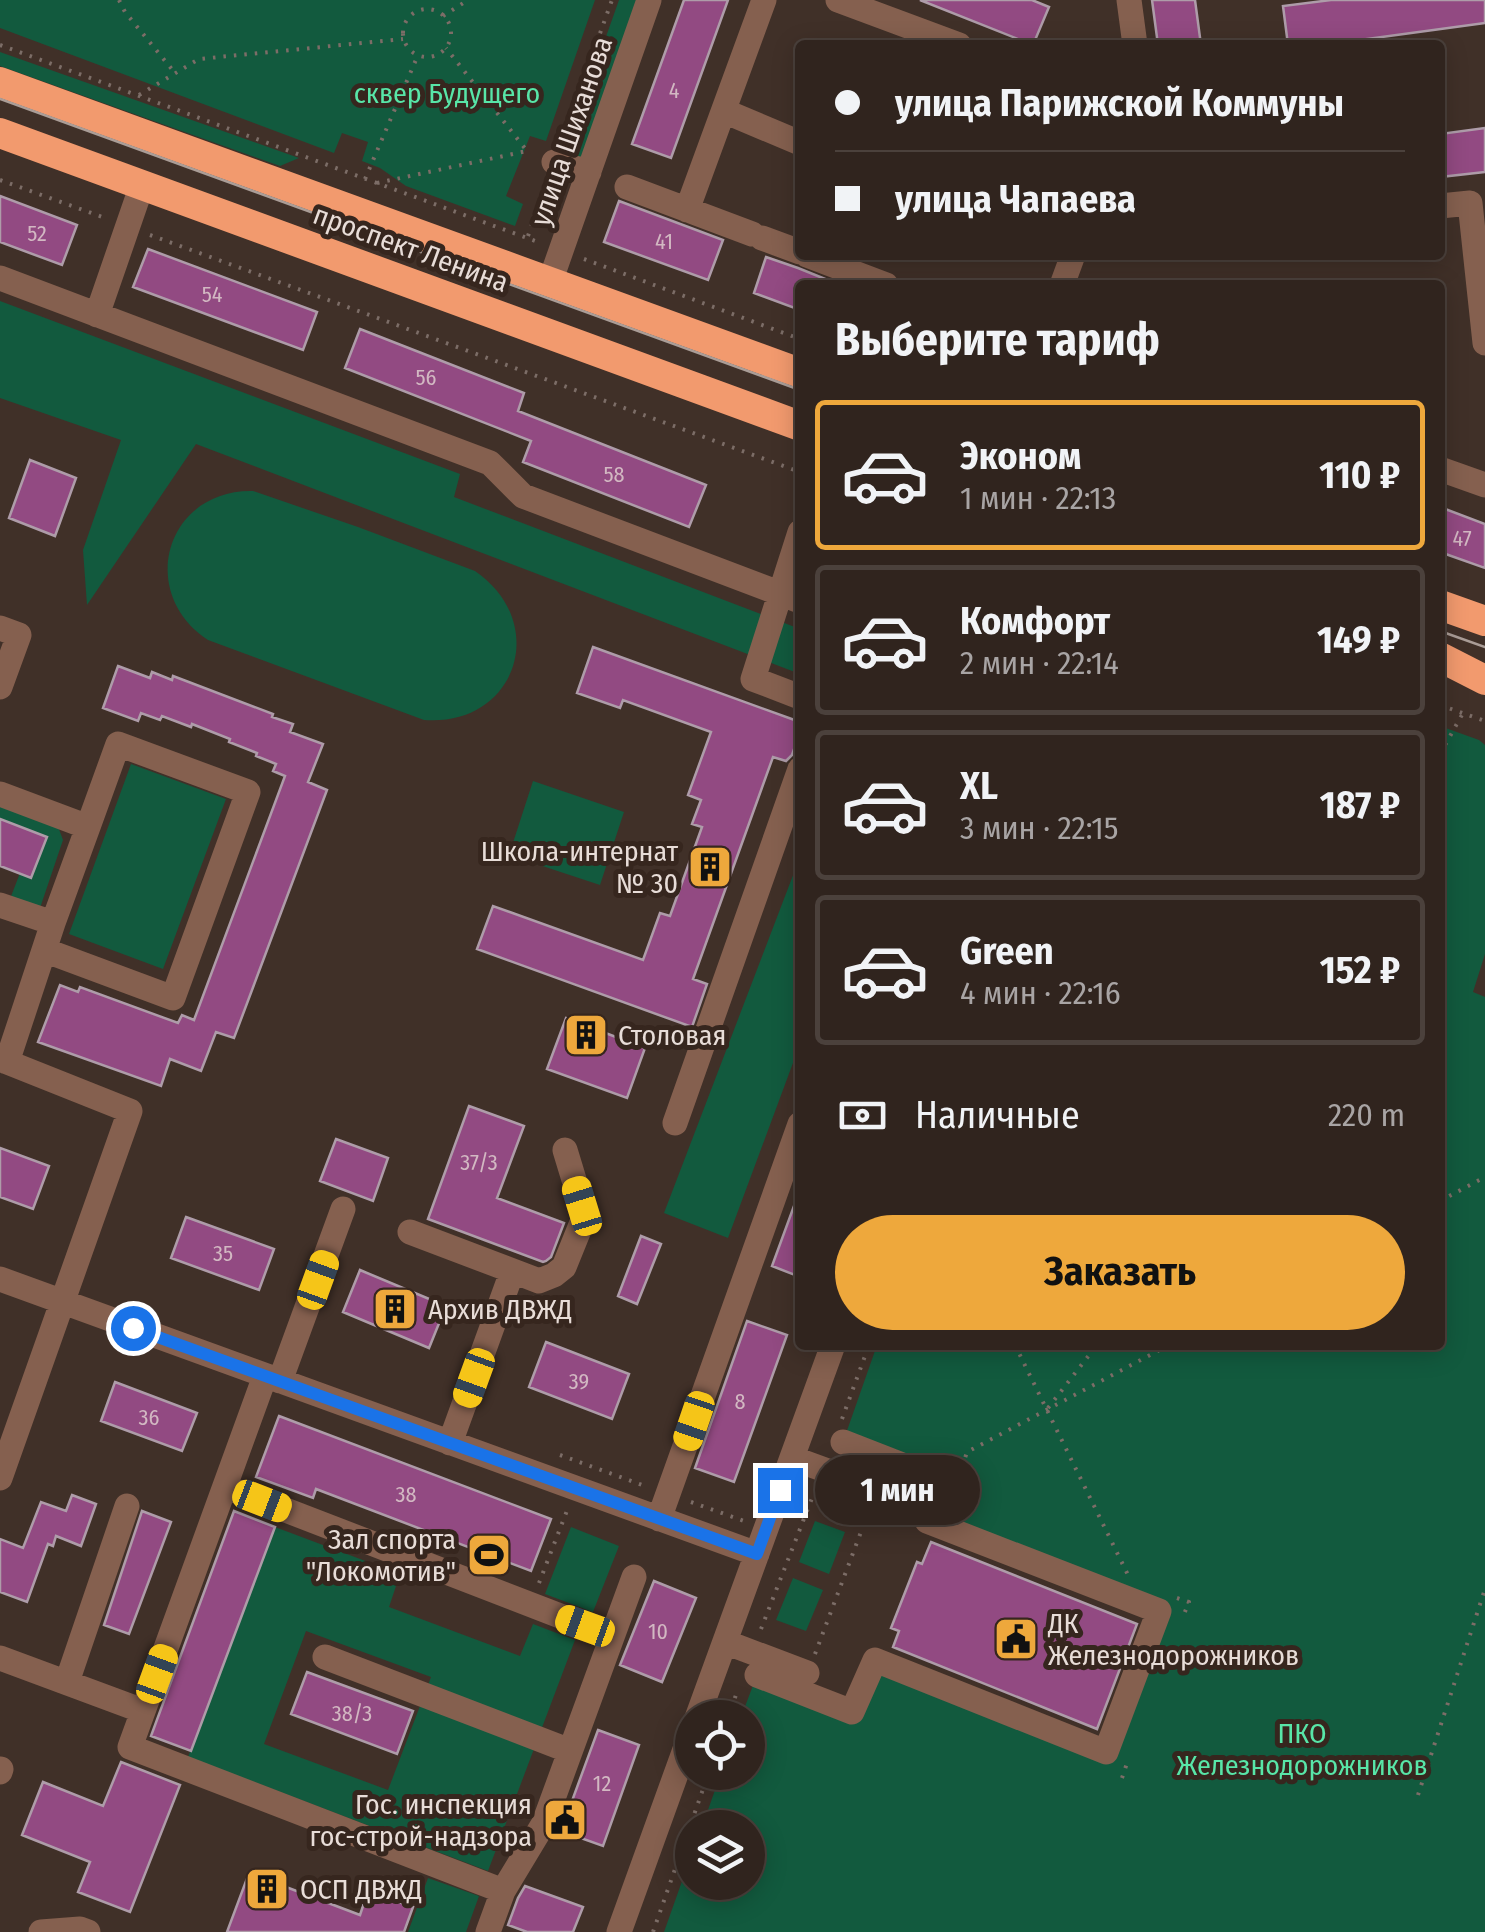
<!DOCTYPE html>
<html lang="ru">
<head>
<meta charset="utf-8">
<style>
  body { margin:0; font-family:"Fira Sans Condensed",sans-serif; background:#3c302b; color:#f1f3f6; height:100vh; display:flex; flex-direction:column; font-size:38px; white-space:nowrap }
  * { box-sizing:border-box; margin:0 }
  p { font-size:32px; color:#a8a4a4 }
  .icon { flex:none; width:55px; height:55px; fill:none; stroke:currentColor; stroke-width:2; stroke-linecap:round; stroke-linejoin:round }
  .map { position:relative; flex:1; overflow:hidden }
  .sheet { position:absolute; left:795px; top:280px; width:650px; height:1070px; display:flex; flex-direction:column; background:#30241e; border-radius:10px; box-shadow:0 5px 25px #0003,0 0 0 2px #4b413c }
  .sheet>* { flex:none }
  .hud { position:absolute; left:795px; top:40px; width:650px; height:220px; border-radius:10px; box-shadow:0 5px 25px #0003,0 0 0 2px #4b413c; display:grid; align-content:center; height:220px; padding:0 40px; background:#30241e }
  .buttons { position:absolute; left:675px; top:1700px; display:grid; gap:20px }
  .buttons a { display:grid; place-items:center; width:90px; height:90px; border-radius:50%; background:#30241e; box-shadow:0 5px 25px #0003,0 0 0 2px #4b413c; font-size:50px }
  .end { position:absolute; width:45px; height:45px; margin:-22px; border:12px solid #1a73e8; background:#fff; box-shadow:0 0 0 5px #fff }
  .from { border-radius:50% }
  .bubble { position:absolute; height:70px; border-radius:35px; background:#30241e; box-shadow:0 5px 25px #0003,0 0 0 2px #4b413c; font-size:32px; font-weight:700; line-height:70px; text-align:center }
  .car { position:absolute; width:30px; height:60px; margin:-30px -15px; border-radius:12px; box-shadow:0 0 8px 2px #0007; background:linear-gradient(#f5c518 24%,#345 0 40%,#f5c518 0 76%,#345 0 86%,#f5c518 0) }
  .hud b { display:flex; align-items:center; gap:35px; height:95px; font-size:38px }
  .hud b+b { border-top:2px solid #4b413c }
  .hud i { width:25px; height:25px; background:#f1f3f6 }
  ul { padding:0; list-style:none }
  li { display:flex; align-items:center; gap:30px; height:150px; margin:0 20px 15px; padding:0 20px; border:5px solid #4b413c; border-radius:10px }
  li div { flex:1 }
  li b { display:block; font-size:38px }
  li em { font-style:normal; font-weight:700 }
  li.current { border-color:#eea83c }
  li>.icon { width:90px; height:90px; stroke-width:1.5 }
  h2 { padding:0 40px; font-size:45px; line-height:120px }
  .pay { display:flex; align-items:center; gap:25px; height:110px; padding:0 40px; font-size:38px }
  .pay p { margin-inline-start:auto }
  .cta { display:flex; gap:20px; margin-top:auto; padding:20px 40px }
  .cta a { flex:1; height:115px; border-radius:60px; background:#eea83c; color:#111; font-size:40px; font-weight:700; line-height:115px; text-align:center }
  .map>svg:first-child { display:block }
  .green { fill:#125a3e; fill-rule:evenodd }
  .building { fill:#924a82; stroke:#ae9ca9; stroke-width:2.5 }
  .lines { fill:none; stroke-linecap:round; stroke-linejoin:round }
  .path { stroke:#7c6d67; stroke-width:4; stroke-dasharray:2.5 8; stroke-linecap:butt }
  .minor { stroke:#85604f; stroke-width:25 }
  .highway { stroke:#f29a6e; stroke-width:30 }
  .tram { stroke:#aa9d97; stroke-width:2.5 }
  .route { stroke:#1a73e8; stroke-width:12 }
  .labels { text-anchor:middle; stroke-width:10; stroke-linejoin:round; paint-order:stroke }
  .number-label { font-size:22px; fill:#d2b8c2 }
  .park-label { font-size:28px; fill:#58e6a8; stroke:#36261e }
  .street-label { font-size:28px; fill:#e8ddd8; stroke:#36261e }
  .poi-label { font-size:28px; fill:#e8ddd8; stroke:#36261e; text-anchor:start }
</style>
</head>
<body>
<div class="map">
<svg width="1485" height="1932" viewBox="0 0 1485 1932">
  <rect width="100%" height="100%" fill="#403028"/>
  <path class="green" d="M0,0H595L546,141L530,136L506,196L523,204L515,226L406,186L380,168L362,161L368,142L342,133L334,153L0,28Z
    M619,0H639L583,164L563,158Z
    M0,52L299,158L280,166L0,66Z
    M0,301L460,474L454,497L800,629V674L196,444L87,605L83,550L121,440L0,398Z
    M253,491L358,527L475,571C551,623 516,727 424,720L208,640C136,593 166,489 253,491Z
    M1440,726L1479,740L1485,745V954L1473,992L1485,997V1932H664L692,1853V1882H748V1828L702,1827L721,1773L748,1772V1718L741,1717L757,1675L852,1712L875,1660L1106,1752L1159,1612L927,1521L942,1481L843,1442L877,1345H1440Z
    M131,764L226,799L163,969L69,934Z
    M533,781L624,812L600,885L509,855Z
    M0,802L57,824L63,840L40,908L10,899L20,873L0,819Z
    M800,857V1044L728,1238L664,1213Z
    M815,1521L845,1532L829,1574L799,1562Z
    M275,1527L400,1574L389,1607L520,1656L533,1624L575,1640L488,1871L188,1757ZM306,1631L431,1677L388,1790L264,1744Z
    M571,1527L619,1546L593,1612L545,1594Z
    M793,1578L823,1590L806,1631L776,1620Z
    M428,1878L479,1896L466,1932H408Z"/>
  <path class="building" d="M684,0H728L671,158L632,144Z
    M920,0H1032L1049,7L1033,45Z
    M1152,0H1195L1201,45H1158Z
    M1331,0H1485V23L1323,45H1288L1283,6Z
    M1485,128V172L1440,177V134Z
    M0,196L77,225L62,265L0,242Z
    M619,201L723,240L708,280L604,242Z
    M148,249L317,312L303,350L133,287Z
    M766,257L798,268L840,285H800V310L754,293Z
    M360,329L524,393L518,411L706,485L689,527L523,462L531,441L345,368Z
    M30,460L76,478L55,536L9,518Z
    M1440,507L1485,524V568L1440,552Z
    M593,647L800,722V732L792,755L786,761L773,757L693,979L707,984L692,1027L477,949L493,906L643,960L660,913L670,916L702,827L692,824L701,800L688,795L711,732L623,700L620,708L577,693Z
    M118,666L150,678L152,672L172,680L173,676L273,714L272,717L293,724L290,732L323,744L308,782L327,790L234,1038L216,1032L201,1071L170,1059L161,1086L38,1042L60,985L78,992L80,987L178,1023L182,1015L194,1020L285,776L273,771L276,764L256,756L257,753L229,742L230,739L192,724L191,727L162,716L160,720L141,713L138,721L103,708Z
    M0,819L47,837L31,878L0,866Z
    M566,1018L645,1048L627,1098L547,1069Z
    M469,1106L524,1126L497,1198L564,1223L551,1257L546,1261L543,1262L428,1219Z
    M336,1139L388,1158L373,1201L320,1181Z
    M0,1148L49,1166L33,1209L0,1197Z
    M798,1195L800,1196V1277L772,1266Z
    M186,1217L274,1249L259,1290L171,1258Z
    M641,1236L661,1244L637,1304L618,1296Z
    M360,1270L446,1306L429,1348L343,1312Z
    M747,1321L787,1335L734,1482L695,1468Z
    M546,1342L629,1374L612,1419L529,1387Z
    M115,1382L197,1413L182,1451L101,1421Z
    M279,1416L551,1519L531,1571L316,1489L313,1498L256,1477Z
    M72,1495L96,1504L81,1546L56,1536L53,1546L48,1544L27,1602L0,1592V1539L23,1548L41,1502L66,1511Z
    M142,1511L171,1522L129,1634L104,1625Z
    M234,1511L275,1527L191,1751L151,1736Z
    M931,1542L1137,1624L1097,1729L893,1647L899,1631L891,1628L917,1562L922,1564Z
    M654,1581L696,1598L662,1682L620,1665Z
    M307,1672L413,1711L397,1754L291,1714Z
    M598,1730L639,1745L603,1846L561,1831Z
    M121,1762L180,1785L130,1912L78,1892L90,1862L22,1835L43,1782L103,1806Z
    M249,1873L360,1915L368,1891L413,1907L404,1932H227Z
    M525,1886L583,1907L573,1932H527L508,1925L518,1898Z"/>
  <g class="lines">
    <path class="path" d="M119,0L125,12L175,73
      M403 33a24 24 0 1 1 48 0a24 24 0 1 1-48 0Z
      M443,16L468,0
      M0,45L538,242
      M139,95L199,59L403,39
      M561,142L612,0
      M365,179L418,55
      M0,180L108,219
      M377,183L527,151L446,48
      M150,235L800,472
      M528,236L546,183
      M584,259L800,339
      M1440,705L1485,721
      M1440,754L1463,713
      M1440,1201L1485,1177
      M1015,1345L1128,1575
      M1048,1408L1097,1345
      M842,1419L869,1345
      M560,1455L645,1486
      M962,1467L967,1452L1169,1345
      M691,1502L744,1521
      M539,1583L568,1508
      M1177,1598L1189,1602L1182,1619
      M761,1629L814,1493
      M815,1654L870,1508
      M728,1718L738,1689
      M1122,1778L1127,1763
      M1418,1795L1485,1589
      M653,1932L709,1772"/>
    <path class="minor" d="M838,0L959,45
      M1129,0L1135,45
      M724,111L800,143
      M554,162L589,172
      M627,187L752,234
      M1440,206L1470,203L1485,343
      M687,210L764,0
      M762,238L800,252
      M807,255L886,285
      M0,278L490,463L523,496L800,601
      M550,282L649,0
      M1062,285L1073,255
      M97,315L142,185
      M1440,469L1485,485
      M800,532L753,679L800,697
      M0,628L19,635L0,687
      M0,794L88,827L53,923L7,1062L130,1111L0,1478
      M0,905L53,923
      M44,950L173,998L248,792L118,744L88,827
      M675,1123L800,769
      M410,1232L539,1281L554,1275L564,1267L583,1220L582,1206L565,1150
      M0,1279L757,1554
      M265,1376L130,1747L503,1891
      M280,1381L343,1209
      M450,1443L512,1272
      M792,1458L877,1489
      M226,1487L612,1636
      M659,1519L800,1124
      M725,1642L807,1673
      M325,1657L570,1751
      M0,1658L143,1711
      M757,1675L852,1712L875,1660L1106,1752L1159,1611L927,1521L943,1481L843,1442
      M67,1682L127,1506
      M697,1718L833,1345
      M0,1772L1,1769
      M41,1932L80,1929L88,1932
      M488,1932L503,1891L544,1823L634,1577
      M619,1932L692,1730"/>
    <path class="highway" d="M0,82L800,373
      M0,133L800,426
      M1440,605L1485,621
      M1440,657L1485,680"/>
    <path class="tram" d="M0,99L800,390
      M1440,631L1485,647"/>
  </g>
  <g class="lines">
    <path class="route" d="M133,1328L757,1554L780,1490"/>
  </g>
  <defs>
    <symbol id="building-square" viewBox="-11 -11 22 22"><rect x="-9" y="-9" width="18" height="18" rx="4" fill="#eea83c" stroke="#36261e"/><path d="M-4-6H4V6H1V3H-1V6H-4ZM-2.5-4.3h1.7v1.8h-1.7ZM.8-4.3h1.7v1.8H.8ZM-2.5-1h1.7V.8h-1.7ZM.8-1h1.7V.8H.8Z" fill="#111"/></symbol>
    <symbol id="stadium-square" viewBox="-11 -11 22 22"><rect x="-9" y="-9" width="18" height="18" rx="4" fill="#eea83c" stroke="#36261e"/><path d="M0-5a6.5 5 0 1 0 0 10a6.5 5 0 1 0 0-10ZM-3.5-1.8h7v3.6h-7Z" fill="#111"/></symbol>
    <symbol id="civic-square" viewBox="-11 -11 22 22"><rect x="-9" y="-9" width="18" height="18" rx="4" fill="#eea83c" stroke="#36261e"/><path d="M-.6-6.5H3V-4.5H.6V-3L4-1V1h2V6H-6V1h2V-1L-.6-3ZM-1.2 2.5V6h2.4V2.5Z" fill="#111"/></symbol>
  </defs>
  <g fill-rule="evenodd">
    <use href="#building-square" x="685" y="842" width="50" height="50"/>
    <use href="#building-square" x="561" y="1010" width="50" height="50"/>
    <use href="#building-square" x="370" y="1284" width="50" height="50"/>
    <use href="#stadium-square" x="464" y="1530" width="50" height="50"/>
    <use href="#civic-square" x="991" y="1614" width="50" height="50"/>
    <use href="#civic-square" x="540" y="1795" width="50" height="50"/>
    <use href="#building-square" x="242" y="1864" width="50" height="50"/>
  </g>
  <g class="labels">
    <g class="number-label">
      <text x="674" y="98">4</text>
      <text x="37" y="241">52</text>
      <text x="664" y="249">41</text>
      <text x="212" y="302">54</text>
      <text x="426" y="385">56</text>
      <text x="614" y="482">58</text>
      <text x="1462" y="546">47</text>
      <text x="479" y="1170">37/3</text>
      <text x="223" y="1261">35</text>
      <text x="579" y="1389">39</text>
      <text x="740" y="1409">8</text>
      <text x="149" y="1425">36</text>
      <text x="406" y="1502">38</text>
      <text x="658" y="1639">10</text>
      <text x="352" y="1721">38/3</text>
      <text x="602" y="1791">12</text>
    </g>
    <g class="park-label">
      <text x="447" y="103">сквер Будущего</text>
      <text x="1302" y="1743">ПКО<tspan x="1302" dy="32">Железнодорожников</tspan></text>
    </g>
    <g class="street-label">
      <text transform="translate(571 131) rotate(-71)" y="10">улица Шиханова</text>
      <text transform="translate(411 248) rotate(20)" y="10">проспект Ленина</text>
    </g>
    <g class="poi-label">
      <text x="678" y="861" text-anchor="end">Школа-интернат<tspan x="678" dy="32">№ 30</tspan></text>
      <text x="618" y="1045">Столовая</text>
      <text x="428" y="1319">Архив ДВЖД</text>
      <text x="456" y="1549" text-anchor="end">Зал спорта<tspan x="456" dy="32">"Локомотив"</tspan></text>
      <text x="1048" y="1633">ДК<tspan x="1048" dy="32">Железнодорожников</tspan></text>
      <text x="532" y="1814" text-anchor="end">Гос. инспекция<tspan x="532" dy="32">гос-строй-надзора</tspan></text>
      <text x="300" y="1899">ОСП ДВЖД</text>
    </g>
  </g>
</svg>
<div class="buttons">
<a><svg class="icon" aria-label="locate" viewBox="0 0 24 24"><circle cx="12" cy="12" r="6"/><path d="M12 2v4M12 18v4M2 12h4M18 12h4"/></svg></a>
<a><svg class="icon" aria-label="layers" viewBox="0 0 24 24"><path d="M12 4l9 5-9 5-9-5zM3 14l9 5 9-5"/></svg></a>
</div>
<i class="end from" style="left:133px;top:1328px"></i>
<i class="end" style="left:780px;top:1490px"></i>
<div class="bubble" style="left:815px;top:1455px;width:165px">1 мин</div>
<i class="car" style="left:582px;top:1206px;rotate:343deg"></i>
<i class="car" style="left:318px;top:1280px;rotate:20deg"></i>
<i class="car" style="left:474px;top:1378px;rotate:200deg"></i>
<i class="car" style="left:694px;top:1421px;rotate:199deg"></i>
<i class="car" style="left:262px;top:1501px;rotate:111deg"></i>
<i class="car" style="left:585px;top:1626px;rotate:290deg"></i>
<i class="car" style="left:157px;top:1674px;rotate:20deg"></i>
<div class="hud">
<b><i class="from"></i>улица Парижской Коммуны</b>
<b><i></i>улица Чапаева</b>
</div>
<section class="sheet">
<h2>Выберите тариф</h2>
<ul>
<li class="current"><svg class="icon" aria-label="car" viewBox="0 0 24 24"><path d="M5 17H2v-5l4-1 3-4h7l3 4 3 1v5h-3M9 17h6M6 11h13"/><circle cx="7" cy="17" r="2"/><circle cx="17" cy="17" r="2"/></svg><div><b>Эконом</b><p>1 мин · 22:13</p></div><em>110 ₽</em></li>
<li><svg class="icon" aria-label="car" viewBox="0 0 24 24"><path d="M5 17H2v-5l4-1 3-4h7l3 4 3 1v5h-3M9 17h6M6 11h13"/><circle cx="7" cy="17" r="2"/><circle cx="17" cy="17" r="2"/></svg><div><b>Комфорт</b><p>2 мин · 22:14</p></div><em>149 ₽</em></li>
<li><svg class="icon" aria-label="car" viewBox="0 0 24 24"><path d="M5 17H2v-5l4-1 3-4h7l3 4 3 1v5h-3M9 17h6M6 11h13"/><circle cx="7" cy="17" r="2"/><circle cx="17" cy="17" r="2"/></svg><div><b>XL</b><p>3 мин · 22:15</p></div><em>187 ₽</em></li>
<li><svg class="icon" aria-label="car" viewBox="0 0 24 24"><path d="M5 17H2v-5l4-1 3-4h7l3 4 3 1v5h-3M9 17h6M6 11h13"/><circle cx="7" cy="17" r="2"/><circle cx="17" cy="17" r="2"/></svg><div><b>Green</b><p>4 мин · 22:16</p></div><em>152 ₽</em></li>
</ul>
<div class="pay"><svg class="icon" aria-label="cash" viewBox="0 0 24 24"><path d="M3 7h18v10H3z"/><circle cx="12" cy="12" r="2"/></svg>Наличные<p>220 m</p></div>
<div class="cta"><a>Заказать</a></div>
</section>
</div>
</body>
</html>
